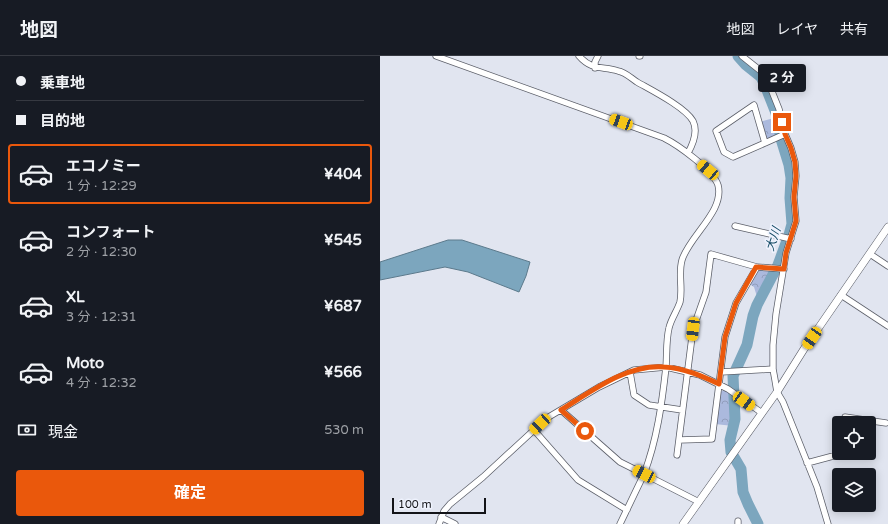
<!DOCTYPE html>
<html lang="ja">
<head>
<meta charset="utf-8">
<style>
  body { margin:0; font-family:"Varela Round","Noto Sans JP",sans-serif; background:#20242c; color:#f1f3f6; height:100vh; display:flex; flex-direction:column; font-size:15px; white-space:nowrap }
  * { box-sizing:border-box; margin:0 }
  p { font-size:13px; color:#9ea1a6 }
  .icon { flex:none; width:22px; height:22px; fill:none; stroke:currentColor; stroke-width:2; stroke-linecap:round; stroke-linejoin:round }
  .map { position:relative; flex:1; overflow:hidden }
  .drawer { display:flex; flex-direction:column; background:#171b24; width:380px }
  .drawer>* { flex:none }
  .hud { display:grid; align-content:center; height:88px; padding:0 16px; background:#171b24 }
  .controls { position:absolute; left:452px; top:360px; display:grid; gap:8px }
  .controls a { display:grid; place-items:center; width:44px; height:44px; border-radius:4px; background:#171b24; box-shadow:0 2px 10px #0003; font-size:20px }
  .scale { position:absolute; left:12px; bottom:10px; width:94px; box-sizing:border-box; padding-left:4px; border:2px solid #121317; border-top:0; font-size:11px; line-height:14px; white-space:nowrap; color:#121317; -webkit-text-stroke:3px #eef2fd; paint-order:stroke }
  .end { position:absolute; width:18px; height:18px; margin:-9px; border:5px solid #ea580c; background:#fff; box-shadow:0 0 0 2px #fff }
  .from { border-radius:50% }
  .bubble { position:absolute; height:28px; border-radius:4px; background:#171b24; box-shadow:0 2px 10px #0003; font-size:13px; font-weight:700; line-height:28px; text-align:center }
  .car { position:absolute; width:12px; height:24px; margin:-12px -6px; border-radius:5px; box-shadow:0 0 3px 1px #0007; background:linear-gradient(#f5c518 24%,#345 0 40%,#f5c518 0 76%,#345 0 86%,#f5c518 0) }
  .hud b { display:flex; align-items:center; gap:14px; height:38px; font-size:15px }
  .hud b+b { border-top:1px solid #363941 }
  .hud i { width:10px; height:10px; background:#f1f3f6 }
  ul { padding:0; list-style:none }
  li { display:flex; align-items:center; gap:12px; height:60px; margin:0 8px 6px; padding:0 8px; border:2px solid transparent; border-radius:4px }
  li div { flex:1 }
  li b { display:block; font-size:15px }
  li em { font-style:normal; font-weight:700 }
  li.on { border-color:#ea580c }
  li>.icon { width:36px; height:36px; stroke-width:1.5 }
  .pay { display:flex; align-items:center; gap:10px; height:44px; padding:0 16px; font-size:15px }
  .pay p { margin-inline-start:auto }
  .primary-button { display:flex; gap:8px; margin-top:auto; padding:8px 16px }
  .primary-button a { flex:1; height:46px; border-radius:4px; background:#ea580c; color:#fff; font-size:16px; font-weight:700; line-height:46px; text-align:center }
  header { display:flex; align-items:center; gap:24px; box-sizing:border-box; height:56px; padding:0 20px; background:#171b24; border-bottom:1px solid #363941 }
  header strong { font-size:19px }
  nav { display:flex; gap:22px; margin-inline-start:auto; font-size:14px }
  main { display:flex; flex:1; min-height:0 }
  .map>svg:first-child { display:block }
  .forest { fill:url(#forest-crowns) }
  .water { fill:#7ca6be; stroke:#5c7a8c }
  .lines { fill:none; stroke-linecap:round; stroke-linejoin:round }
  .river { stroke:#7ca6be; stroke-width:11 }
  .minor-casing { stroke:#5c5f69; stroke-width:7 }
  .tertiary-casing { stroke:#5c5f69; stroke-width:8 }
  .minor { stroke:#fff; stroke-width:5.5 }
  .tertiary { stroke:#fff; stroke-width:7 }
  .route { stroke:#ea580c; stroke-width:5 }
  .labels { text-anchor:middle; stroke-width:3.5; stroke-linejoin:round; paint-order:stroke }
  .water-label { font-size:12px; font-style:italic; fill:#154b65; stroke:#eef2fd }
</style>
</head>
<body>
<header>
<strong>地図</strong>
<nav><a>地図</a><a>レイヤ</a><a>共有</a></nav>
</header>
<main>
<section class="drawer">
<div class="hud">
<b><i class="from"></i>乗車地</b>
<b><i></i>目的地</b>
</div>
<ul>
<li class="on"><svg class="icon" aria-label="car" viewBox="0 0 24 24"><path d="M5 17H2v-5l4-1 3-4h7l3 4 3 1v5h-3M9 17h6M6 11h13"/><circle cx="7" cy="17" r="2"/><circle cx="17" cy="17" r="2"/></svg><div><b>エコノミー</b><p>1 分 · 12:29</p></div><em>¥404</em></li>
<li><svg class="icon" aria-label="car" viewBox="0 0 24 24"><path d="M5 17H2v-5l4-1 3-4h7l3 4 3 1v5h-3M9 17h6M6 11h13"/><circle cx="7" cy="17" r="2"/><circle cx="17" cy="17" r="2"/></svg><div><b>コンフォート</b><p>2 分 · 12:30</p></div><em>¥545</em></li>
<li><svg class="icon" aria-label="car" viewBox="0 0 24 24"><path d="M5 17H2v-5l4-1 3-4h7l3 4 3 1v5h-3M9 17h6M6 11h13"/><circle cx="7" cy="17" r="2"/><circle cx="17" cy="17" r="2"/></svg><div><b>XL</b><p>3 分 · 12:31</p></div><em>¥687</em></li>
<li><svg class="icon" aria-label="car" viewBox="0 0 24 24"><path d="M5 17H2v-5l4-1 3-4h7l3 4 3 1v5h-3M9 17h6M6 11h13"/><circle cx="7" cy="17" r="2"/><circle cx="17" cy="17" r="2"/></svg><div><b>Moto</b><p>4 分 · 12:32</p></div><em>¥566</em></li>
</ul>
<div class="pay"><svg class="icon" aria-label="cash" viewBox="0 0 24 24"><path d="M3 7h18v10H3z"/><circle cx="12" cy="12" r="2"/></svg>現金<p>530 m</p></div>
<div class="primary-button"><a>確定</a></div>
</section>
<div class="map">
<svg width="508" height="468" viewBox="0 0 508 468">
  <defs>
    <pattern id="forest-crowns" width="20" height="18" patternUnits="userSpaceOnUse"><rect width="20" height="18" fill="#abb9dd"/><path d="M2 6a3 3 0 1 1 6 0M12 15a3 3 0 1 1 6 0" fill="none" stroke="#929ebd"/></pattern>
  </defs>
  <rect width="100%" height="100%" fill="#e1e5f0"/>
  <path class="forest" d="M394,62L399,80L389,84L384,82L379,66Z
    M377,212L394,213L378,244L374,231L368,227Z
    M344,334L353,339L354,363L353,370L335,368L339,337Z"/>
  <path class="water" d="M68,184H82L150,206L146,220L139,236L88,216L65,211L0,224V206Z"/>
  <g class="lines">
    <path class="river" d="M358,0L366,9L381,21L385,29L396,57L401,83L409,109L411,122L410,142L412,168L409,179L398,209L377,249L373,260L367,289L353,320L355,363L350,384L351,396L361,413L363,436L368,448L378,468"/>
    <defs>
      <path id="minor" d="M56,0L284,82C298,89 333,114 338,129C345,155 309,180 302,204C298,218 303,232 300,246C297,255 291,263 289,272C286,284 287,298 286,311C282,347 277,384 264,418L319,446
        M199,0C212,15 223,10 238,15C245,16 251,22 257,26C271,34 305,51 313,65C318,75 313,88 308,97
        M259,0H260
        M362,0L382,16L387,23L399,53L405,78L411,92L415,106L416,120L414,141L416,165L406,197L396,258L393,289V313L395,324L397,336L403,346L437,431L448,468
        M215,12V6L218,0
        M374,49L385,87L353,101L344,96L336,75Z
        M385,87L405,78
        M355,170L411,183
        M490,198L508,210
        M461,239L508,270
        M250,316L254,339L269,349L302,354
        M341,316L393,313
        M181,354L240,406L264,418L240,468
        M464,367L465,361L506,367
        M154,374L198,424L247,454
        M299,384L332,383L345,281L356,247L377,211L404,213
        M297,399L313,273L326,236L331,198L377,211
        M427,407L457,399L459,378
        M61,461L75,468
        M59,468L64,455L70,448L103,421L167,362L219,331L254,314L286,311L320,319L348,333L382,357
        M358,468V465"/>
      <path id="tertiary" d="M303,468L397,336L424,293L508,171"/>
    </defs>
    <use href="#minor" class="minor-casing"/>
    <use href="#tertiary" class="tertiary-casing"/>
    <use href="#minor" class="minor"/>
    <use href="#tertiary" class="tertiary"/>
  </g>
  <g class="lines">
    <path class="route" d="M205,375L181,354C212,335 247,308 284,311C304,312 322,320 339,328L345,281L356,247L376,211L404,213L406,197L416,165L414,141L416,120L415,106L411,92L405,78L402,66"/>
  </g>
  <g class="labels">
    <g class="water-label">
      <text transform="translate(393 183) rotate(-71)" y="4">大川</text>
    </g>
  </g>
</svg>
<div class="controls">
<a><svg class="icon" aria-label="locate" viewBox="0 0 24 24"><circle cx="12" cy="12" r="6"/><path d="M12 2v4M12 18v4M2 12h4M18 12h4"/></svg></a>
<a><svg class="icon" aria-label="layers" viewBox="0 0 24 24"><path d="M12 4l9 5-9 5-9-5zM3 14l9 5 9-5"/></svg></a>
</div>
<div class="scale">100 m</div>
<i class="end from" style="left:205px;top:375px"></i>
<i class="end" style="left:402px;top:66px"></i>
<div class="bubble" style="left:378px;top:8px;width:48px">2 分</div>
<i class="car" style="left:241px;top:66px;rotate:290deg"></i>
<i class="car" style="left:328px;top:114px;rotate:310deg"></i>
<i class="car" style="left:313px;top:273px;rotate:187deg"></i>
<i class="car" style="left:432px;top:282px;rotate:214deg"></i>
<i class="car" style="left:364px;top:345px;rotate:125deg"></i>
<i class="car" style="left:160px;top:368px;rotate:227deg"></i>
<i class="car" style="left:264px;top:418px;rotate:297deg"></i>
</div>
</main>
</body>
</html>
